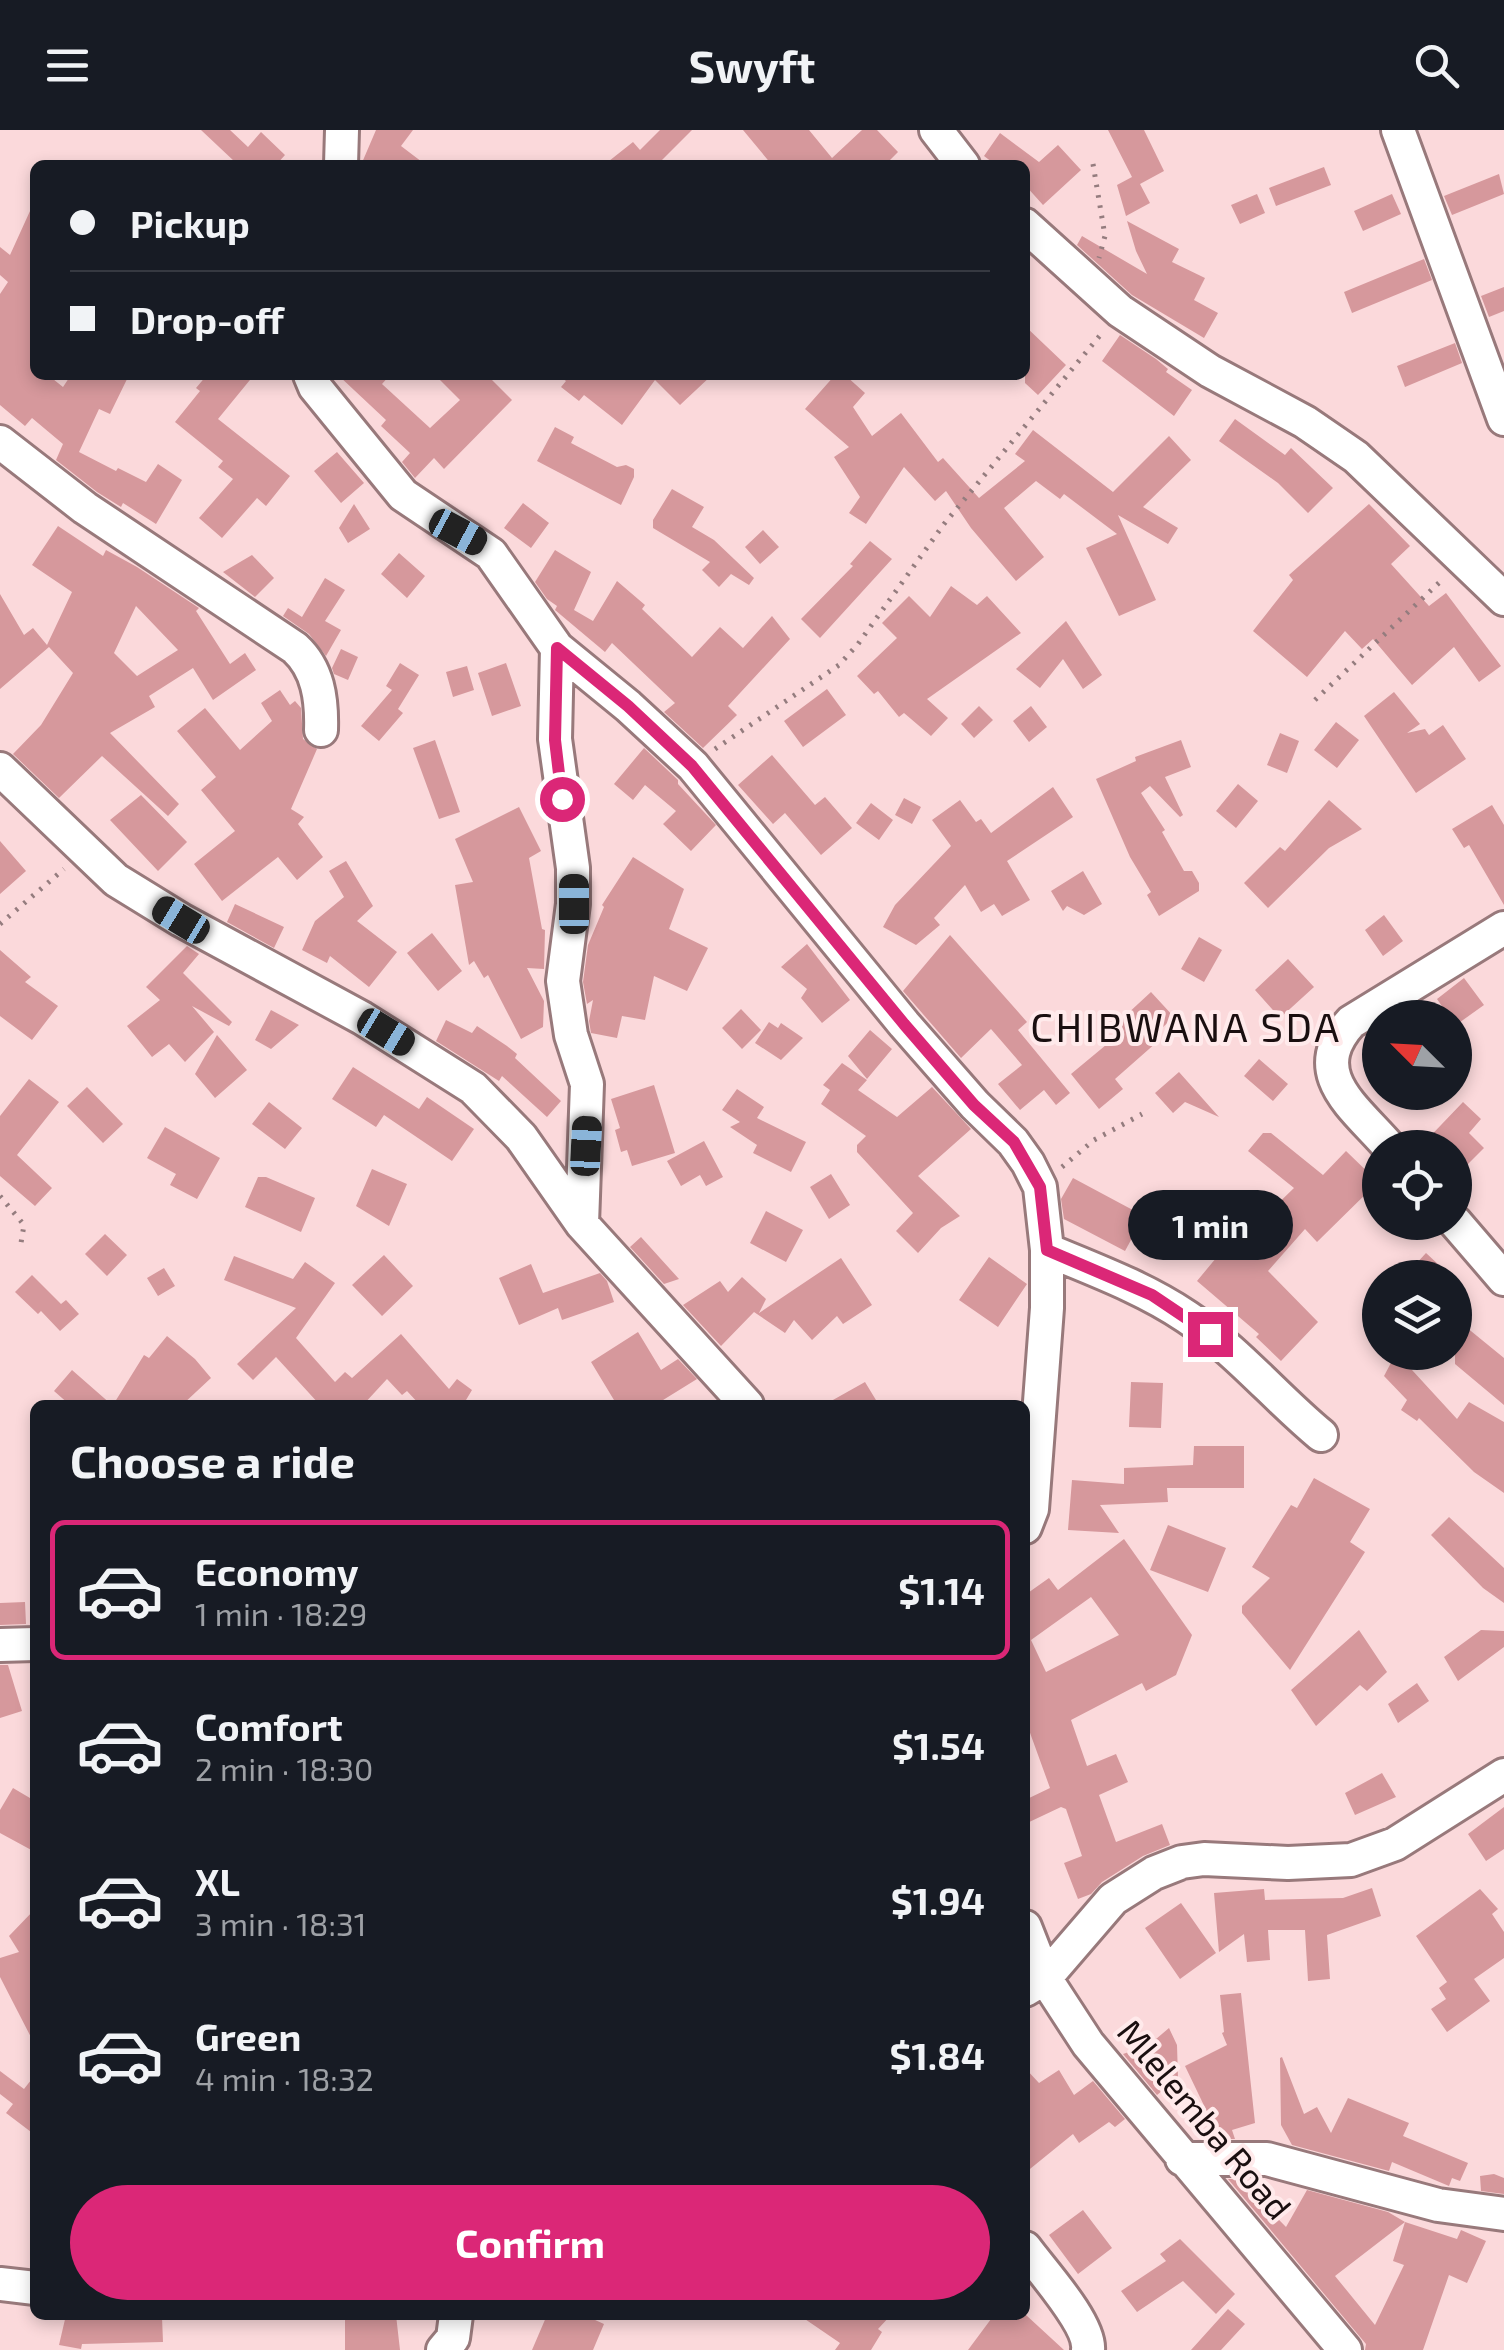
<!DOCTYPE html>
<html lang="en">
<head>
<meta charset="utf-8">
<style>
  body { margin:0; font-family:"Exo 2",sans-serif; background:#20242c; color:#f1f3f6; height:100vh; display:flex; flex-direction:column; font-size:38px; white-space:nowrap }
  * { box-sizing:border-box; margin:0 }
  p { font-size:32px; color:#9ea1a6 }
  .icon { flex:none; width:55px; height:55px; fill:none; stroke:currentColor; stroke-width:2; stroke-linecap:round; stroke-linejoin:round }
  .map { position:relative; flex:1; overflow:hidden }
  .side { position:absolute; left:30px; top:1270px; width:1000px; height:920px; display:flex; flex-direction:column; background:#171b24; border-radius:15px; box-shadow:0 5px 15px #0003 }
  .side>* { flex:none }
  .hud { position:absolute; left:30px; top:30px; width:1000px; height:220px; border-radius:15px; box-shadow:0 5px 15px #0003; display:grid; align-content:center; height:220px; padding:0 40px; background:#171b24 }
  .needle { width:65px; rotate:294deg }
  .fabs { position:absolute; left:1362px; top:870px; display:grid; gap:20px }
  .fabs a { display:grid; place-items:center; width:110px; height:110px; border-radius:50%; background:#171b24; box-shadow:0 5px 15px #0003; font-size:50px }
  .end { position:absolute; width:45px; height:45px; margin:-22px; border:12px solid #db2777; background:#fff; box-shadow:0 0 0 5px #fff }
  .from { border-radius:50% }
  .bubble { position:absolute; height:70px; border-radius:35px; background:#171b24; box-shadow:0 5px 15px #0003; font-size:32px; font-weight:700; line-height:70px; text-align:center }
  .car { position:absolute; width:30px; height:60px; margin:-30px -15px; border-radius:12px; box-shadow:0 0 8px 2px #0007; background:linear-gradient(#222 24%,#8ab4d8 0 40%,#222 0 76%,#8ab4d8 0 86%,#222 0) }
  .hud b { display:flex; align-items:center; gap:35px; height:95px; font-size:38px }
  .hud b+b { border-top:2px solid #363941 }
  .hud i { width:25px; height:25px; background:#f1f3f6 }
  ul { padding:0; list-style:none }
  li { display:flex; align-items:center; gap:30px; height:140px; margin:0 20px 15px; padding:0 20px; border:5px solid transparent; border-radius:15px }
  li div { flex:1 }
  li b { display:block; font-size:38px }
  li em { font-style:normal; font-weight:700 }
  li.current { border-color:#db2777 }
  li>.icon { width:90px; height:90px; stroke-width:1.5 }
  h2 { padding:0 40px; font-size:45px; line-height:120px }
  .action { display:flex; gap:20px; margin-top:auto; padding:20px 40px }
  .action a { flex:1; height:115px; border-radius:60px; background:#db2777; color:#fff; font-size:40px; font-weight:700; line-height:115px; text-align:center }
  header { display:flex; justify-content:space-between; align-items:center; height:130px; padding:0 40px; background:#171b24; font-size:45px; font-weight:700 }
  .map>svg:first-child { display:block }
  .building { fill:#d6989c; fill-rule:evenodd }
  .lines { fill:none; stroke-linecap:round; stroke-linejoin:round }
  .minor-casing { stroke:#98797b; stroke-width:38 }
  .path { stroke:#947c7e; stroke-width:5; stroke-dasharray:2.5 8; stroke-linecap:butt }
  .minor { stroke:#fff; stroke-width:32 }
  .route { stroke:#db2777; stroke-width:12 }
  .labels { text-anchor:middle; stroke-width:8; stroke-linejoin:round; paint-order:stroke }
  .street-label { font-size:35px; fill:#1a0f10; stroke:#ffeaeb }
  .quarter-label { font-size:40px; letter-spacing:2.5px; fill:#1a0f10; stroke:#ffeaeb }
</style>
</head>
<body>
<header><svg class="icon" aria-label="menu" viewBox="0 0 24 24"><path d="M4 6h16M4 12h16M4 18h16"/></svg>Swyft<svg class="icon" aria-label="search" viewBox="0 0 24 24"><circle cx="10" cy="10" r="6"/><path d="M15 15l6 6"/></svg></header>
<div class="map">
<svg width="1504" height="2220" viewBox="0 0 1504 2220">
  <rect width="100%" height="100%" fill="#fbd9db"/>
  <path class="building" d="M201,0H230L248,17L261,2L285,25L276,35H232L235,32Z
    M376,0H413L401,16L426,35H361Z
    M660,0H692L657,35H604L633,12L640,20Z
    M743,0H809L832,28L862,0H877L898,22L885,35H772Z
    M1108,0H1144L1164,41L1140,54L1150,73L1126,86L1117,55L1132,47Z
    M1000,3L1039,32L1058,15L1081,40L1043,75L1025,55V35H996L984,26Z
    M1324,37L1331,55L1276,76L1269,58Z
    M1499,44L1504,64L1452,85L1444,66Z
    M1257,64L1265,83L1240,94L1231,75Z
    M1392,64L1401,84L1363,101L1354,81Z
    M35,70V245H48L63,257L71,245H129L110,284L99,279L79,322L116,341L118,338L146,352L158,334L182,350L156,394L123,373L121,377L97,362L56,330L63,314L32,288L25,296L0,275V164L8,152L0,145V117L10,125Z
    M1127,91L1179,119L1172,132L1205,148L1194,170L1218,183L1204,208L1132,165L1077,115L1082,106L1147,144L1136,121Z
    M1424,129L1432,150L1352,183L1344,162Z
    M1504,157V181L1489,187L1481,166Z
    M1025,196L1066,235L1038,265L1025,253Z
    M1120,205L1156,229L1168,239L1166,242L1192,260L1174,286L1102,231Z
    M1455,213L1462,233L1405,257L1397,236Z
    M207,245H254L218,289L290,346L266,376L257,368L222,408L199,388L233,349L218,337L223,331L175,292L200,261L196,258Z
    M338,245H390L382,254L430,298L460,270L435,245H487L512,270L444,339L434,328L415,348L402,332L410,323L381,296L386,290Z
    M558,245H712L680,275L655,250L622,295L584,265L579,271L561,257L566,251Z
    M835,245H845L865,263L853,277L872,306L901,283L938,332L943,328L979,368L1025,331L1015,324L1033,300L1113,362L1169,306L1191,330L1143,377L1178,398L1168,414L1118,385L1156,470L1119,486L1086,418L1117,404L1064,364L1060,369L1036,351L1004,378L1044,427L1016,451L971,398L946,361L935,371L904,337L866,394L849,383L860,367L834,327L849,317L805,279Z
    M1235,289L1285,325L1291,318L1333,358L1308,383L1278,353L1219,311Z
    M555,297L574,307L571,313L617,337L626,335L634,339V347L621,375L537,331Z
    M337,322L364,353L341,373L314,341Z
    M672,359L704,377L692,397L714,410L754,448L749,455L731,444L719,457L702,440L710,432L653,398V390Z
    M523,373L549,393L531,418L504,398Z
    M354,374L370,399L348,413L339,398Z
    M1369,374L1410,416L1391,434L1429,476L1446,463L1501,536L1479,552L1454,517L1412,555L1373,509L1362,519L1345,501L1307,547L1253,501L1293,450L1289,445Z
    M58,396L103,426L106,420L137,437L199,478L196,481L230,534L245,523L256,540L213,570L193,538L149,566L155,577L110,603L179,674L168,686L102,626L59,668L13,624L41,595L73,543L49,517L0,559V464L24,505L33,498L47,515L72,462L32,435ZM136,476L178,520L137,546L114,523Z
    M763,400L779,417L760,434L745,417Z
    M870,411L892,429L820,508L801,489L853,436L850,434Z
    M555,420L591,442L574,480L593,491L617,451L645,475L642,479L692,527L720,497L743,518L772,486L790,509L728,576L737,585L703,618L664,582L675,573L612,513L605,522L555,480L557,476L547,469L535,452Z
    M399,423L425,446L407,468L381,444Z
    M252,425L274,448L255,467L223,442Z
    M325,448L345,460L325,491L341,500L326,526L309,504L283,486L288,478L302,487Z
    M951,456L977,475L987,466L1021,503L927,569L948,588L931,606L904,583L899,587L878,561L874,564L857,546L897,508L882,493L909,466L930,487Z
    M1066,491L1102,545L1083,559L1063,529L1040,558L1016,539Z
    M341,519L358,527L348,550L334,544L332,538Z
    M400,533L419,545L398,579L403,583L379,611L361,596L392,560L386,556Z
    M506,533L521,576L492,586L478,543Z
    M467,536L474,560L453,567L446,542Z
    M827,559L846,585L803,617L784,591Z
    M280,560L290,575L295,571L301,578L303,609L317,619L291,679L304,687L298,694L323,727L297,750L278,727L222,771L194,734L235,701L201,660L216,647L177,601L205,578L240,620L272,591L261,573Z
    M1394,562L1420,594L1407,603L1425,599L1429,605L1443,595L1466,629L1416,663L1364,586Z
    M979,576L993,590L974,608L961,594Z
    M1031,576L1047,597L1029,612L1013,591Z
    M1336,592L1359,610L1337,638L1314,620Z
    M1280,603L1299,611L1287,643L1267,635Z
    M435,610L460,682L439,689L413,618Z
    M1181,610L1191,637L1165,647L1183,685L1180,687L1150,656L1141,663L1165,700L1162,702L1184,741H1192L1199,753V761L1159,786L1147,765L1151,762L1130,727L1096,649L1136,631L1135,627Z
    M644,618L678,650V654L716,695L691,721L663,694L676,681L645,655L633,670L614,654Z
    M772,625L815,675L825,667L852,698L821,725L785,683L773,694L738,655Z
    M1238,654L1258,671L1236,698L1216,681Z
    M1053,657L1073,687L1007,731L1030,770L1002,786L994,774L981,782L965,755L934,788L940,795L916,815L883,797L895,775L951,716L932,690L960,670L976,692L981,689L991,703Z
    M141,665L187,712L158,741L110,690Z
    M904,668L921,677L912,694L895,685Z
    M1329,670L1362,699L1329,718L1268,778L1244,753L1280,717L1285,721Z
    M871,673L893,690L879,710L856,693Z
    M1492,675L1504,695V775L1469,715L1464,718L1452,699Z
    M519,677L541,721L529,728L542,799L545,800L544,839L527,838L544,871L543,897L521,909L488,845L484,848L474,831L469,835L455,755L473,752L455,709Z
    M0,711L26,741L0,764Z
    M633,727L684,759L669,799L708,818L687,861L654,846L645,890L622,886L617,908L591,903L589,891L593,870L587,874L583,852L588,815L604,777L602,775Z
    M346,731L373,776L357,791L397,822L369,857L330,826L327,833L302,820L315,791L344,767L329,741Z
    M1083,741L1102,774L1084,785L1067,776L1063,781L1051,761Z
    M235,774L284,797L274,818L227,792Z
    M1384,785L1403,811L1383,826L1365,800Z
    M432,803L462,841L438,861L407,823Z
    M950,805L1027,892L1018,900L1070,963L1056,975L1044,960L1020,980L998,954L1022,935L991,899L961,928L903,861Z
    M1199,807L1222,820L1204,852L1181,839Z
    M807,814L850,870L822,893L801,868L807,859L781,837Z
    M187,816L199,824L183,843L232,892L229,896L192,876L214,902L185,932L169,914L152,927L127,896L160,870L146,857Z
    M0,820L31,847L25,852L58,876L32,910L0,886Z
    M1288,829L1314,857L1280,888L1255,860Z
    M1464,848L1484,875L1456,895L1455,888H1450L1437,869Z
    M1151,862L1174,887L1152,907L1157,912L1115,949L1123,959L1099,979L1071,944L1118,905L1112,898Z
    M741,879L761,900L742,919L722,898Z
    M271,880L299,895L271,919L255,910Z
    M446,890L472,903L477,896L507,916L517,924L515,928L561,971L547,987L502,946L499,951L436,911Z
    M769,892L778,898L781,893L803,908L781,930L755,913Z
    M870,900L892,919L867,949L848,926Z
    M217,905L247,940L215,968L195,944Z
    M1259,929L1288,954L1273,971L1244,946Z
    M842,933L867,950L858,960L897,987L932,957L971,999L918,1046L960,1086L941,1098L918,1123L896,1101L913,1083L857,1022V1015L866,1006L821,974L830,960L823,955Z
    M353,937L419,979L427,967L474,999L452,1031L384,985L376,997L332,969Z
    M1179,942L1219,987L1185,972L1173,983L1155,963Z
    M29,949L59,972L17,1025L52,1058L35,1076L0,1046V986Z
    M654,955L675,1023L632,1036L627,1020L621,1022L615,1000L620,998L611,969Z
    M87,957L123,994L103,1013L67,976Z
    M737,959L764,977L757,988L806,1012L791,1042L753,1023L757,1015L730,997L740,992L722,980Z
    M269,972L302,998L285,1019L252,994Z
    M1463,972L1481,989L1469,1003L1484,1018L1455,1047V1018H1419Z
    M165,997L220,1028L197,1069L170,1055L176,1044L147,1028Z
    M1263,1003H1271L1323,1045L1346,1021L1378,1052L1317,1112L1305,1099L1268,1141L1318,1192L1281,1231L1256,1207L1259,1204L1197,1151L1231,1110L1236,1114L1294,1058L1248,1021Z
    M704,1011L723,1047L706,1056L700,1045L681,1056L667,1031Z
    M372,1039L407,1054L389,1096L356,1076Z
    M831,1044L850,1075L829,1089L810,1057Z
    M258,1047H266L315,1068L301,1102L245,1077Z
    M1073,1048L1144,1086L1125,1121L1064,1089L1061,1069Z
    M766,1081L803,1100L786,1132L750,1113Z
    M105,1104L127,1125L107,1146L85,1124Z
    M641,1107L679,1149L664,1154L630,1117Z
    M1426,1123L1453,1148H1403Z
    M384,1125L413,1156L382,1186L352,1155Z
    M234,1126L293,1149L305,1132L335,1153L296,1208L335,1252L345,1242L352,1248L401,1204L449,1259L457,1249L472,1260L463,1275H420L407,1261L402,1265L387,1249L363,1275H320L276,1227L253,1250L237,1234L296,1178L224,1150Z
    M989,1127L1027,1154L998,1197L959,1170Z
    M841,1128L872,1175L843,1194L837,1186L812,1210L794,1190L785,1203L754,1182L721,1216L683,1175L720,1151L728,1162L742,1147L766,1169L759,1183Z
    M531,1134L543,1163L600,1143L607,1151L614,1172L562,1190L558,1178L519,1195L499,1148Z
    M164,1138L175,1156L158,1166L147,1148Z
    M32,1145L61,1174L66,1170L79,1184L60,1201L41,1181L38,1184L15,1162Z
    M1455,1188L1504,1228V1275L1455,1234Z
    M638,1202L661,1240L678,1229L697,1249L655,1275H617L591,1232Z
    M167,1206L195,1229L211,1248L182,1275H113L144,1225L149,1228Z
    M1393,1229L1412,1240L1457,1289L1469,1272L1504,1292V1363L1474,1342L1419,1288L1417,1291L1401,1280L1407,1270L1384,1246Z
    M72,1240L112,1275H70L54,1261Z
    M865,1252L879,1275H824Z
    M1131,1252L1163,1253L1161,1298L1129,1297Z
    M1194,1316H1244V1358H1167L1168,1372L1100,1375L1119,1403L1068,1400L1072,1350L1124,1354V1338L1193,1335Z
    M1314,1348L1370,1379L1350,1412L1365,1422L1290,1540L1242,1483V1476L1270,1448L1252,1437L1291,1375L1297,1378Z
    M1449,1387L1504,1438V1473L1483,1458L1431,1405Z
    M1168,1395L1226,1418L1208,1462L1150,1440Z
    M1124,1409L1192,1505L1176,1545L1146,1561L1142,1553L1071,1590L1087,1636L1116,1624L1128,1652L1099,1665L1116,1712L1162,1694L1170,1715L1143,1726L1102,1752L1091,1764L1078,1769L1064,1733L1082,1726L1066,1679L1061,1677L1025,1694V1670L1050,1658L1025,1589V1465L1049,1448L1058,1460ZM1091,1467L1119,1505L1046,1542L1031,1510Z
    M25,1472L26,1494L0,1495V1473Z
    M1359,1500L1387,1542L1367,1561L1360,1555L1316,1596L1291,1560Z
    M1481,1500L1504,1501V1517L1458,1551L1444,1527Z
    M0,1535H8L22,1581L0,1588Z
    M1417,1553L1429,1571L1398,1593L1388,1574Z
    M1382,1643L1396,1667L1355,1685L1345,1663Z
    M13,1658L35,1671V1722L0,1703V1680Z
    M1504,1677V1719L1486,1731L1468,1704Z
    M1372,1758L1381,1786L1327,1805L1330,1849L1308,1851L1305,1800H1268L1270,1830L1247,1832L1244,1804L1219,1822L1214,1763L1264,1759L1265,1770L1343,1768Z
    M1480,1759L1498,1779L1492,1784L1504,1802V1828L1474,1849L1490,1871L1447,1902L1431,1879L1446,1869L1439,1858L1447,1852L1416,1806Z
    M1181,1773L1216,1823L1180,1849L1145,1798Z
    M35,1779V1915L0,1847V1828L19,1822L9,1806Z
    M1241,1863L1255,1993L1232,2000L1235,2009H1214L1207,1989L1210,1988L1185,1936L1227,1915L1222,1903L1224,1902L1220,1865Z
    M1169,1898L1177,1915L1178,1948L1157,1965L1123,1924L1149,1915Z
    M1282,1927L1304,1984L1317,1977L1331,2003L1348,1968L1409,1993L1403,2006L1468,2033L1460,2051L1452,2048L1449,2056L1392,2032L1389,2041L1292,2015L1281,1995L1280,1928Z
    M1025,1938L1039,1953L1059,1940L1074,1965L1093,1951L1125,1989L1115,1997L1109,1992L1079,2013L1073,2004L1025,2043Z
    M0,1941L24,1959L35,1945V2005L6,1983L13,1974L0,1964Z
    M1494,2044L1504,2048V2064L1481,2061L1480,2046Z
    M1228,2049H1239L1286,2097L1307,2060L1388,2082L1405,2092L1335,2146L1375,2195L1404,2135L1393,2131L1405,2092L1457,2109L1461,2100L1486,2111L1467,2153L1449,2145L1423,2220H1365L1366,2214Z
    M1083,2080L1112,2118L1078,2144L1049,2105Z
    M1180,2109L1235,2164L1216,2184L1183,2151L1137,2182L1121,2161L1166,2131L1160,2124Z
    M1228,2179L1245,2194L1221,2220H1191Z
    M66,2185H88L87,2190L162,2187L163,2212L82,2214L81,2219L59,2215Z
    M345,2185H396L400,2220H345Z
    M547,2185H584L604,2194L593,2220H532Z
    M799,2185H891L878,2199L882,2202L871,2220H835L840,2213Z
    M994,2185H1026L1064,2220H968Z"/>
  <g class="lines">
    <defs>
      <path id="minor" d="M936,0L963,35
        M1398,0L1504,289
        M341,35L342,0
        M1025,95L1120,181L1210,241L1305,292L1356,327L1504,469
        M310,245L315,257L403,365L491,424L557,518L628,576L693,636L904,894L975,975L1013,1012L1028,1033L1040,1057L1047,1120V1178L1032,1379L1025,1397
        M0,312L85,378L295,518C318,539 322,569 321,600
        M557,518L555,609L573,738V774L563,851L571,905L587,954L582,1094
        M0,639L116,750L181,790L362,888L473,958L521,1007L582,1094L747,1275
        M1390,1018C1355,977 1304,944 1351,892L1504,798
        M1455,1092L1504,1149
        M1047,1120C1095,1140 1144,1158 1187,1187C1237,1220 1275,1267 1321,1305
        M0,1515L35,1514
        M1025,1797L1045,1848L1088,1914L1345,2220
        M1025,1860L1045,1848L1113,1769L1154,1743L1182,1732L1204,1729L1288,1733L1351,1730L1395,1714L1504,1645
        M1182,2029H1267L1438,2075L1504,2084
        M1025,2118C1041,2140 1091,2194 1088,2220
        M0,2154L35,2158
        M443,2220L453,2208L456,2185"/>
    </defs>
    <use href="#minor" class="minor-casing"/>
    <path class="path" d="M1093,34L1105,106L1099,128
      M1315,570L1444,448
      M715,619L839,535L858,514L944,394L1102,203
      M0,794L64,739
      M1062,1037L1094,1010L1142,984
      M0,1066L24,1095L21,1113"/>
    <use href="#minor" class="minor"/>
  </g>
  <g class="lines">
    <path class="route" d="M562,669L555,610L557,518L628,576L692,636L904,894L974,975L1014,1012L1040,1057L1047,1120L1152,1165L1210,1204"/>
  </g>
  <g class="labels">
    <g class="street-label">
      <text transform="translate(1204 1990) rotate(50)" y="12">Mlelemba Road</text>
    </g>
    <g class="quarter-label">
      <text x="1186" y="912">CHIBWANA SDA</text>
    </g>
  </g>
</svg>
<div class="fabs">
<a><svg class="needle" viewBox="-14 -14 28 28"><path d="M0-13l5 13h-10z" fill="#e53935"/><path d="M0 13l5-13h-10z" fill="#9ea1a6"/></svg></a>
<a><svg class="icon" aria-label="locate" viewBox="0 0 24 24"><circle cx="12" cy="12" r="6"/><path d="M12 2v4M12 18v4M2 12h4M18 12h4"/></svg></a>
<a><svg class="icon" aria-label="layers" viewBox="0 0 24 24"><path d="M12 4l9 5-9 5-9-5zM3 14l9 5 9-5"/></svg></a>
</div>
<i class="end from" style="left:562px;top:669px"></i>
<i class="end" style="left:1210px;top:1204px"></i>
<div class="bubble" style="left:1128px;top:1060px;width:165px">1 min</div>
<i class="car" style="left:458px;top:402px;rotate:118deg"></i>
<i class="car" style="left:574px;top:774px;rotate:0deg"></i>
<i class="car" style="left:181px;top:790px;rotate:301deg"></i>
<i class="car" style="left:386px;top:902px;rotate:121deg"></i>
<i class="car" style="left:586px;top:1016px;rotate:3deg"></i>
<div class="hud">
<b><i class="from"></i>Pickup</b>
<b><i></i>Drop-off</b>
</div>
<section class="side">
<h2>Choose a ride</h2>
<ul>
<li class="current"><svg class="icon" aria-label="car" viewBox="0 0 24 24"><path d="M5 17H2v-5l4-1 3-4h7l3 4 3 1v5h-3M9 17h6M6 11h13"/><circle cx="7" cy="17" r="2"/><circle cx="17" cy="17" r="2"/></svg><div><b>Economy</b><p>1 min · 18:29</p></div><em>$1.14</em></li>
<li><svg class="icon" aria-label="car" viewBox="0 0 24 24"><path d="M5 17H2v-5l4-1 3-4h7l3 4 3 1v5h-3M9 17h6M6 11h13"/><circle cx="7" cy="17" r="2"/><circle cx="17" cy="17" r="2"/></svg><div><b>Comfort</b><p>2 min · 18:30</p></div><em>$1.54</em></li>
<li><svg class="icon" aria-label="car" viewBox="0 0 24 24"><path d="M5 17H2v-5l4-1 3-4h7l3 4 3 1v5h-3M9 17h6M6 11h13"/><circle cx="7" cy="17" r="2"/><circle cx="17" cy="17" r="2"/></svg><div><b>XL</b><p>3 min · 18:31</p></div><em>$1.94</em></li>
<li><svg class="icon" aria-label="car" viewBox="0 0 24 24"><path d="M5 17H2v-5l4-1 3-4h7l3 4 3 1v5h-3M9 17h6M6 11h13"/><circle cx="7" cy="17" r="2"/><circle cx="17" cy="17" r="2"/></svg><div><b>Green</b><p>4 min · 18:32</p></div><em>$1.84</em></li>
</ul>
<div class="action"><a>Confirm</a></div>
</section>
</div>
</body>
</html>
